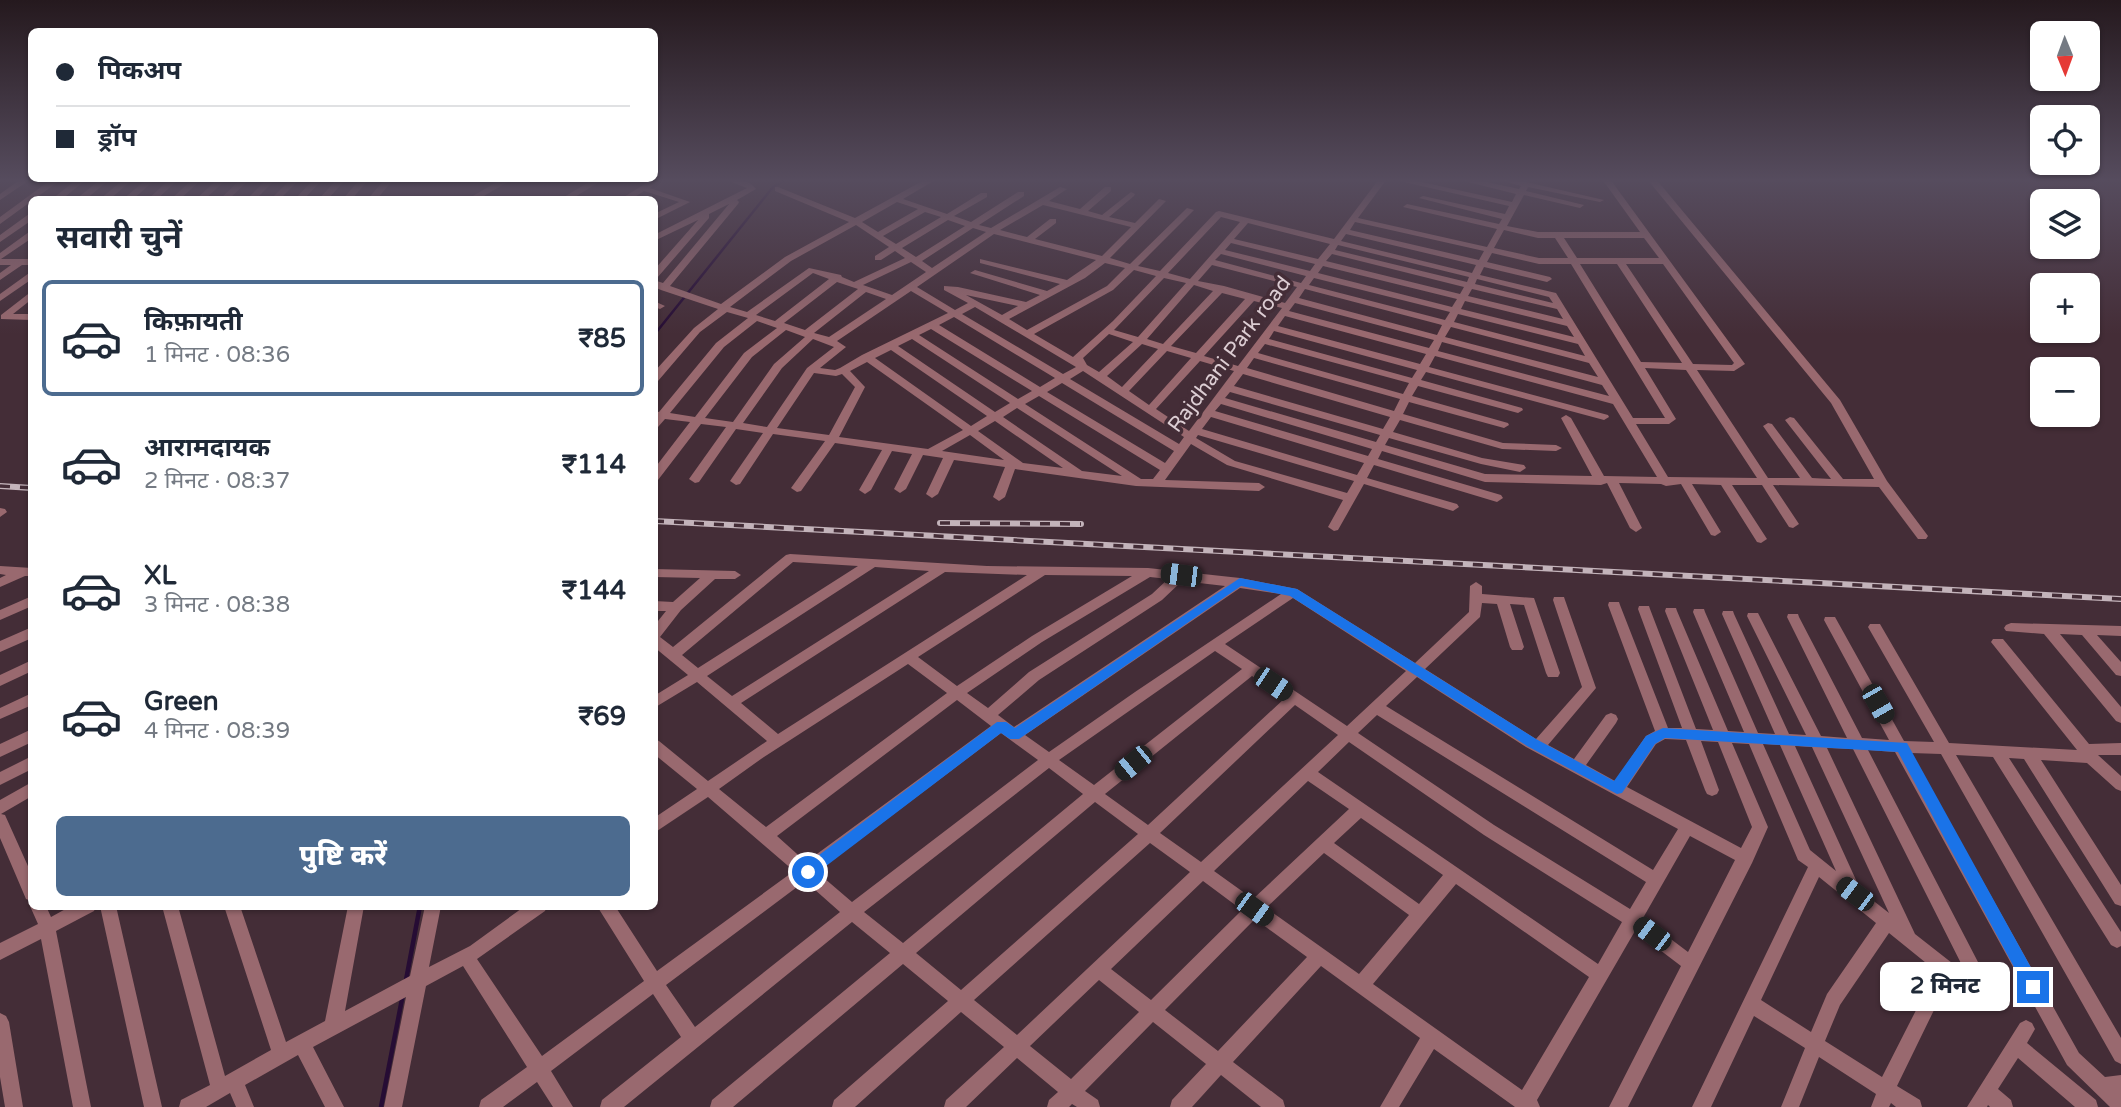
<!DOCTYPE html>
<html lang="hi">
<head>
<meta charset="utf-8">
<style>
  body { margin:0; font-family:"Varela Round","Noto Sans Devanagari",sans-serif; background:#f6f6f7; color:#1f2937; height:100vh; display:flex; flex-direction:column; font-size:26px; white-space:nowrap }
  * { box-sizing:border-box; margin:0 }
  p { font-size:23px; color:#747a83 }
  .icon { flex:none; width:38px; height:38px; fill:none; stroke:currentColor; stroke-width:2; stroke-linecap:round; stroke-linejoin:round }
  .map { position:relative; flex:1; overflow:hidden }
  .details { position:absolute; left:28px; top:196px; width:630px; height:714px; display:flex; flex-direction:column; background:#fff; border-radius:10px; box-shadow:0 2px 5px #0004 }
  .details>* { flex:none }
  .hud { position:absolute; left:28px; top:28px; width:630px; height:154px; border-radius:10px; box-shadow:0 2px 5px #0004; display:grid; align-content:center; height:154px; padding:0 28px; background:#fff }
  .needle { width:46px; rotate:179deg }
  .controls { position:absolute; left:2030px; top:21px; display:grid; gap:14px }
  .controls a { display:grid; place-items:center; width:70px; height:70px; border-radius:10px; background:#fff; box-shadow:0 2px 5px #0004; font-size:35px }
  .end { position:absolute; width:32px; height:32px; margin:-16px; border:9px solid #1a73e8; background:#fff; box-shadow:0 0 0 4px #fff }
  .from { border-radius:50% }
  .bubble { position:absolute; height:49px; border-radius:10px; background:#fff; box-shadow:0 2px 5px #0004; font-size:23px; font-weight:800; line-height:49px; text-align:center }
  .car { position:absolute; width:21px; height:42px; margin:-21px -10px; border-radius:9px; box-shadow:0 0 5px 2px #0007; background:linear-gradient(#222 24%,#8ab4d8 0 40%,#222 0 76%,#8ab4d8 0 86%,#222 0) }
  .hud b { display:flex; align-items:center; gap:24px; height:66px; font-size:26px }
  .hud b+b { border-top:2px solid #e0e1e3 }
  .hud i { width:18px; height:18px; background:#1f2937 }
  ul { padding:0; list-style:none }
  li { display:flex; align-items:center; gap:21px; height:116px; margin:0 14px 10px; padding:0 14px; border:4px solid transparent; border-radius:10px }
  li div { flex:1 }
  li b { display:block; font-size:26px }
  li em { font-style:normal; font-weight:800 }
  li.on { border-color:#4c6b8f }
  li>.icon { width:63px; height:63px; stroke-width:1.5 }
  h2 { padding:0 28px; font-size:32px; line-height:84px }
  .primary-button { display:flex; gap:14px; margin-top:auto; padding:14px 28px }
  .primary-button a { flex:1; height:80px; border-radius:10px; background:#4c6b8f; color:#fff; font-size:28px; font-weight:800; line-height:80px; text-align:center }
  .map>svg:first-child { display:block }
  .lines { fill:none; stroke-linecap:round; stroke-linejoin:round }
  .stream-far1 { stroke:#260c34; stroke-width:2.5 }
  .stream { stroke:#260c34; stroke-width:4.5 }
  .minor { fill:#99696f; fill-rule:evenodd }
  .rail-casing { stroke:#c3b3ba; stroke-width:6 }
  .rail { stroke:#442d37; stroke-width:3.5; stroke-dasharray:10; stroke-linecap:butt }
  .route { fill:#1a73e8 }
  .labels { text-anchor:middle; stroke-width:7; stroke-linejoin:round; paint-order:stroke }
  .far-street-label { font-size:21px; fill:#dccdd3; stroke:#442d37 }
</style>
</head>
<body>
<div class="map">
<svg width="2121" height="1107" viewBox="0 0 2121 1107">
  <rect width="100%" height="100%" fill="#442d37"/>
  <g class="lines">
    <path class="stream-far1" d="M654,335L773,187L786,179"/>
    <path class="stream" d="M406,980L420,906
      M381,1107L403,994"/>
    <path class="minor" d="M21,179H31L0,200V194Z
      M52,179H62L0,224V217Z
      M77,179H87L61,200H51Z
      M101,179H110L85,200H75Z
      M124,179H133L109,200H99Z
      M147,179H156L132,200H122Z
      M170,179H179L156,200H147Z
      M193,179H202L179,200H170Z
      M218,179H227L204,200H195Z
      M241,179H250L228,200H219Z
      M267,179H276L255,200H246Z
      M291,179H300L279,200H270Z
      M314,179H323L303,200H294Z
      M337,179H346L327,200H318Z
      M360,179H369L351,200H342Z
      M385,179H394L376,200H367Z
      M502,179H513L477,200H466Z
      M594,179H604L570,200H559Z
      M653,179H663L650,188L690,202L654,220V214L679,202L644,191L630,200H619Z
      M724,179C736,179 749,179 756,189L737,200L739,202L738,204L670,286L721,304L785,257L849,222L775,191V187H778L855,218L926,179H937L903,199L947,214L981,193H987V197L954,216L971,222L1018,192H1024V196L979,225L991,228L1060,187L1067,189L1049,201L1080,209L1105,187H1111V191L1088,211L1102,215L1131,192L1135,194L1134,196L1109,217L1135,223L1159,199L1166,201L1110,258L1130,264L1187,208L1194,210L1138,266L1160,271L1216,212L1219,211L1334,239L1379,179H1387L1358,218L1487,247L1497,229L1403,207L1407,204L1499,224L1502,219L1419,198L1423,196L1505,214L1509,206L1391,179H1408L1512,202L1516,194L1456,179H1473L1519,189L1521,186L1497,179L1526,182L1604,200L1600,202L1528,187L1526,191L1584,205L1580,208L1524,195L1507,226L1538,232H1640L1602,179H1610L1745,364L1734,371L1697,370L1768,478H1800L1763,426L1768,423L1772,424L1812,478L1831,479L1785,420L1790,417L1794,418L1843,479H1874L1831,403L1647,179H1656L1840,400L1887,481L1928,536L1926,539H1918L1879,487L1773,485L1799,524L1793,528L1789,527L1762,485H1732L1767,539L1761,543L1757,542L1721,485L1692,484L1721,532L1715,536L1711,535L1681,484L1666,486L1661,484L1619,483L1642,528L1636,532L1630,528L1607,483L1601,485L1485,482L1382,451L1378,459L1501,495L1503,498L1497,502L1374,465L1367,478L1457,504L1459,507L1453,511L1364,484L1338,530L1334,531L1328,527L1343,500L1227,465L1191,444L1165,480L1259,483L1265,487L1259,491L1136,486L1015,469L1005,497L999,501L993,497L1005,467L954,460L938,494L932,498L926,494L943,458L923,455L906,489L900,493L894,489L912,454L892,451L871,490L865,494L859,490L882,450L835,443L801,491L797,492L791,488L825,441L773,434L740,484L736,485L730,481L763,433L736,429L699,482L695,483L689,479L726,427L701,424L658,480H654V469L690,422L665,419L658,427L654,428V411L659,412L716,343L748,318L727,312L700,332L658,381L654,382V372L694,328L718,309L661,290L654,287V280L663,283L729,204L709,214V218L657,278L654,279V270L698,220L654,241V235L747,188ZM897,202L918,209L878,232L862,222ZM1043,205L1131,227L1102,256L1035,239L1056,223V219H1050L1027,237L1000,230ZM925,212L941,217L896,244L883,236ZM1221,217L1240,222L1190,279L1168,273ZM948,220L965,226L916,257L902,248ZM1355,222L1484,251L1479,260L1350,230ZM1248,223L1330,244L1318,259L1234,239ZM856,225L889,247L875,256V260H881L895,251L905,258L854,282L842,277L841,275L809,268L747,312L730,307L791,261ZM973,228L986,232L932,268L922,261ZM1504,230L1538,238H1555L1568,258H1539L1494,248ZM994,234L1096,260L1067,280L980,259V263L1060,284L1047,291L975,270L970,273L1040,295L1026,302L958,287L944,286V290L968,303L955,310L917,287ZM1346,234L1476,265L1472,273L1341,241ZM1564,238H1644L1659,258H1577ZM1231,243L1315,264L1310,271L1225,250ZM1338,245L1469,277L1467,282L1335,250ZM1492,253L1539,264H1571L1665,418H1633L1556,293L1480,275L1484,267L1547,282L1552,279L1550,277L1487,262ZM1221,254L1306,276L1301,283L1215,260ZM1332,254L1464,287L1460,294L1326,261ZM911,262L926,272L892,295L863,285ZM1105,263L1125,268L1107,286L1027,330L1009,319L1085,278ZM1580,264H1617L1682,363L1641,362ZM1626,264H1663L1734,363L1732,365L1693,364ZM1212,265L1297,287L1285,303L1224,286L1198,281ZM1323,266L1457,299L1452,307L1318,273ZM1134,270L1156,276L1113,321L1073,357L1034,334L1113,290ZM813,273L829,279L775,321L756,315ZM1164,278L1186,283L1138,337L1114,330ZM1314,278L1450,312L1445,320L1309,285ZM1477,279L1549,297L1553,303L1475,284ZM837,282L858,289L805,330L784,323ZM1194,285L1213,291L1163,344L1147,339ZM1305,289L1442,325L1437,335L1299,298ZM1472,289L1557,309L1563,319L1468,296ZM911,291L948,313L862,355L840,368L835,370L820,368L846,347L837,341ZM866,292L886,299L829,337L814,333ZM1222,293L1245,299L1196,353L1171,346ZM966,295L1018,306L1002,315ZM1254,301L1282,308L1238,366L1204,356ZM1465,301L1567,326L1574,337L1461,309ZM1295,303L1434,340L1429,348L1289,311ZM975,307L1076,367L1063,374L962,314ZM1458,314L1578,344L1585,356L1454,322ZM1285,316L1426,354L1420,364L1278,326ZM954,317L1055,378L1040,387L939,325ZM757,321L777,328L744,353L695,417L670,413L724,347ZM1451,327L1589,363L1598,377L1445,337ZM931,329L1032,391L1018,399L919,335ZM786,330L805,337L774,364L733,422L705,418L752,357ZM1274,331L1417,370L1412,378L1269,339ZM1109,334L1133,342L1099,372L1087,365L1083,358ZM813,339L834,347L807,368L767,427L743,423L782,368ZM912,339L1010,403L995,412L898,346ZM1442,342L1602,385L1609,396L1438,351ZM1142,344L1158,349L1122,387L1107,376ZM1265,344L1409,383L1403,394L1258,353ZM891,350L987,416L971,426L875,358ZM1167,351L1191,358L1149,405L1129,391ZM1435,356L1613,404L1657,477L1604,476L1571,418L1566,415L1561,418L1592,476L1485,474L1385,445L1389,438L1481,464L1520,472L1526,468L1524,465L1482,458L1393,432L1400,420L1502,449L1556,451L1562,448L1556,445L1503,443L1403,414L1409,402L1504,428L1509,425L1508,423L1412,396L1418,386L1518,413L1523,410L1522,408L1421,380L1426,372L1604,420L1609,417L1608,415L1429,367ZM1254,358L1400,399L1394,411L1247,368ZM1200,361L1234,371L1189,431L1156,409ZM867,362L963,430L928,449L839,437L865,387L850,371ZM1645,368L1686,370L1757,478L1668,477L1636,424H1669L1676,419ZM1083,371L1184,437L1179,444L1070,379ZM814,373L836,376L842,374L855,387L829,435L777,428ZM1243,374L1390,417L1383,429L1234,386ZM1062,383L1174,451L1165,463L1047,392ZM1230,392L1380,435L1376,442L1225,398ZM1039,396L1160,470L1153,479H1141L1025,404ZM1221,404L1372,449L1368,456L1215,411ZM1017,408L1122,476L1082,471L1003,417ZM1211,417L1364,463L1357,475L1202,429ZM995,421L1063,468L1023,463L978,431ZM970,435L1004,460L942,451ZM1198,435L1354,481L1347,493L1235,461L1196,438Z
      M29,214H32V220L0,242V235Z
      M29,232H32V238L1,259H32V265H22L0,280V273L11,265H0V253Z
      M32,271V279L0,301V294Z
      M32,291V299L13,314H32V320L1,319V315Z
      M654,301L665,306L660,309L654,307Z
      M0,508L5,509L7,512L0,517Z
      M790,554L987,566L1148,568L1240,578L1297,589L1415,663L1469,612L1470,586L1476,582L1482,586V594L1534,598L1560,673L1558,677H1548L1546,673L1524,605L1510,604L1524,647L1522,650H1512L1510,647L1497,604L1482,603L1480,617L1425,669L1536,739L1582,687L1553,600L1554,597H1564L1565,600L1596,688L1548,745L1574,759L1606,715L1611,713L1616,715L1618,719L1616,723L1586,765L1615,781L1646,736L1655,731L1608,605L1609,602H1619L1620,605L1668,728H1682L1638,609L1639,606H1649L1650,609L1696,729L1713,730L1665,611L1666,608H1676L1677,611L1728,731L1744,732L1693,612L1694,609H1704L1705,612L1758,733L1775,734L1722,614L1723,611H1733L1734,614L1789,734L1806,735L1747,616L1748,613H1758L1821,736L1847,738L1787,617L1788,614H1798L1799,617L1862,738L1889,740L1824,620L1825,617H1835L1904,741L1934,742L1868,627L1870,624H1880L1949,743L2077,750L1991,642L1993,639H2003L2089,744L2121,743V755H2098L2121,776V791L2116,789L2087,763L2041,760L2121,885V906L2115,904L2024,759L2009,758L2121,932V946L2117,948L2111,945L1993,757L1956,755L2121,1038V1064L2115,1061L1941,754L1911,753L2079,1053L2105,1077L2121,1075V1107H2110L2067,1065L1895,752L1868,750L1992,989L1995,995L1992,1001L1986,1003L1980,1001L1853,749L1827,748L1915,934L1952,963L1954,969L1897,1086L1920,1100L1922,1107H1896L1891,1103L1889,1107H1871L1876,1094L1819,1057L1799,1107H1781L1805,1048L1754,1016L1711,1107H1692L1808,867L1798,860L1749,744L1732,743L1768,827L1752,863L1628,1107H1609L1681,966L1635,931L1537,1100L1540,1107H1515L1434,1049L1399,1107H1380L1420,1038L1321,966L1233,1062L1283,1100L1285,1107H1261L1221,1075L1192,1107H1170L1172,1100L1206,1064L1153,1022L1085,1091L1098,1100L1100,1107H1077L1072,1104L1069,1107H1047L1049,1100L1058,1092L1017,1058L966,1107H944L946,1100L1004,1047L961,1012L855,1107H832L834,1100L948,1001L903,964L733,1107H710L712,1100L890,953L852,922L624,1107H600L602,1100L681,1037L653,994L551,1071L573,1107H553L537,1082L503,1107H479L481,1100L527,1067L463,966L426,986L402,1107H384L406,997L313,1047L344,1107H325L298,1055L245,1085L254,1107H236L230,1093L206,1107H179L181,1100L210,1085L162,906H178L225,1076L271,1050L224,906H240L286,1042L325,1021L348,906H364L345,1011L410,976L425,906H441L429,967L470,946L525,906H547L545,911L477,959L542,1056L644,981L597,906H615L657,971L794,871L708,797L654,833V818L697,789L654,754V739L659,741L708,781L767,741L697,682L654,708V696L688,675L654,647V626L666,611H654V601L673,602L700,578L654,577V569L735,571L741,575L735,579H715L681,610L660,637L673,647L786,555ZM793,562L858,566L698,668L682,655ZM875,567L929,571L732,696L707,676ZM945,572L1027,575L778,734L741,703ZM1045,575L1132,576L1032,636L957,686L918,657ZM1150,577L1168,579L1152,594L1029,672L988,708L967,693L1042,642ZM1182,581L1225,586L1014,727L998,715L1039,680L1162,600ZM1240,588L1281,594L1135,692L1049,752L1025,735ZM1293,598L1406,671L1347,726L1225,644ZM1215,651L1242,669L1094,785L1059,760ZM908,664L947,693L766,827L719,789L761,759ZM1252,676L1285,698L1148,825L1105,794ZM1417,677L1526,747L1678,829L1653,870L1386,706ZM957,700L991,726L806,862L777,836ZM1295,705L1338,735L1201,862L1160,833ZM1377,715L1646,882L1630,909L1494,825L1358,733ZM1001,733L1038,760L852,902L817,872ZM1665,739L1686,740L1705,790L1707,794L1712,796L1717,794L1719,790L1701,741L1718,742L1752,827L1741,848L1627,787L1656,744ZM1349,742L1484,835L1622,922L1598,964L1318,772ZM1763,744L1780,745L1836,871L1810,850ZM1795,746L1812,747L1889,913L1861,891ZM1049,768L1083,794L903,943L864,912ZM1308,781L1349,809L1253,899L1214,871ZM1095,802L1138,834L961,990L916,953ZM1361,818L1443,875L1419,904L1334,843ZM1690,836L1735,860L1688,952L1643,918ZM1150,843L1190,872L1017,1035L974,1000ZM1324,853L1409,915L1359,974L1266,908ZM1819,877L1876,923L1827,994L1811,1032L1761,1000ZM805,881L840,912L695,1027L666,985ZM1203,881L1242,910L1151,1000L1111,969ZM1456,884L1589,977L1522,1090L1373,984ZM1255,919L1307,957L1218,1051L1165,1010ZM1889,933L1936,971L1882,1077L1825,1041L1840,1005ZM1099,980L1139,1012L1071,1079L1030,1046Z
      M0,566L32,568V576H25L0,587V578L6,575L0,574Z
      M32,596V606L0,620V610Z
      M2011,623L2121,626V636L2097,635L2121,662V676L2116,675L2082,635L2060,634L2121,707V723L2116,721L2044,634L2006,631L2004,628L2006,625Z
      M32,627V638L0,652V641Z
      M32,660V671L0,686V675Z
      M32,693V705L0,719V708Z
      M32,729V742L0,757V744Z
      M32,756V769L0,785V772Z
      M32,782V796L1,814L5,815L32,875V901L26,899L0,838V800Z
      M32,903V906H46L51,917L71,906H96L94,911L56,931L91,1107H73L41,939L0,960V943L38,924L30,906Z
      M100,906H116L162,1107H144Z
      M0,1013L6,1016L9,1022L23,1107H5L0,1077Z
      M2026,1020L2032,1023L2035,1029L2027,1043L2096,1100L2098,1107H2075L2018,1058L1998,1089L2011,1100L2013,1107H1990L1988,1105L1987,1107H1967L2020,1023Z"/>
    <defs>
      <path id="rail" d="M0,486L32,488
        M654,521L2121,599
        M940,523L1081,524"/>
    </defs>
    <use href="#rail" class="rail-casing"/>
    <use href="#rail" class="rail"/>
  </g>
  <linearGradient id="sky" x2="0" y2="1"><stop stop-color="#25191e"/><stop offset="0.54" stop-color="#564c5e"/><stop offset="1" stop-color="#564c5e" stop-opacity="0"/></linearGradient>
  <rect width="2121" height="334" fill="url(#sky)"/>
  <path class="route" d="M1240,578L1297,589L1536,739L1614,781L1646,736L1663,728L1907,743L2039,982L2041,987L2039,993L2033,995L2028,993L1898,752L1665,738L1655,744L1622,793L1617,794L1527,746L1290,596L1241,586L1019,739H1010L1001,733L813,876H803L801,872L803,867L997,722H1006L1015,728Z"/>
  <g class="labels">
    <g class="far-street-label">
      <text transform="translate(1229 354) rotate(-53)" y="7">Rajdhani Park road</text>
    </g>
  </g>
</svg>
<div class="controls">
<a><svg class="needle" viewBox="-14 -14 28 28"><path d="M0-13l5 13h-10z" fill="#e53935"/><path d="M0 13l5-13h-10z" fill="#747a83"/></svg></a>
<a><svg class="icon" aria-label="locate" viewBox="0 0 24 24"><circle cx="12" cy="12" r="6"/><path d="M12 2v4M12 18v4M2 12h4M18 12h4"/></svg></a>
<a><svg class="icon" aria-label="layers" viewBox="0 0 24 24"><path d="M12 4l9 5-9 5-9-5zM3 14l9 5 9-5"/></svg></a>
<a>+</a>
<a>−</a>
</div>
<i class="end from" style="left:808px;top:872px"></i>
<i class="end" style="left:2033px;top:987px"></i>
<div class="bubble" style="left:1880px;top:962px;width:130px">2 मिनट</div>
<i class="car" style="left:1181px;top:575px;rotate:277deg"></i>
<i class="car" style="left:1273px;top:684px;rotate:124deg"></i>
<i class="car" style="left:1878px;top:704px;rotate:150deg"></i>
<i class="car" style="left:1133px;top:763px;rotate:231deg"></i>
<i class="car" style="left:1855px;top:894px;rotate:307deg"></i>
<i class="car" style="left:1254px;top:909px;rotate:126deg"></i>
<i class="car" style="left:1652px;top:934px;rotate:307deg"></i>
<div class="hud">
<b><i class="from"></i>पिकअप</b>
<b><i></i>ड्रॉप</b>
</div>
<section class="details">
<h2>सवारी चुनें</h2>
<ul>
<li class="on"><svg class="icon" aria-label="car" viewBox="0 0 24 24"><path d="M5 17H2v-5l4-1 3-4h7l3 4 3 1v5h-3M9 17h6M6 11h13"/><circle cx="7" cy="17" r="2"/><circle cx="17" cy="17" r="2"/></svg><div><b>किफ़ायती</b><p>1 मिनट · 08:36</p></div><em>₹85</em></li>
<li><svg class="icon" aria-label="car" viewBox="0 0 24 24"><path d="M5 17H2v-5l4-1 3-4h7l3 4 3 1v5h-3M9 17h6M6 11h13"/><circle cx="7" cy="17" r="2"/><circle cx="17" cy="17" r="2"/></svg><div><b>आरामदायक</b><p>2 मिनट · 08:37</p></div><em>₹114</em></li>
<li><svg class="icon" aria-label="car" viewBox="0 0 24 24"><path d="M5 17H2v-5l4-1 3-4h7l3 4 3 1v5h-3M9 17h6M6 11h13"/><circle cx="7" cy="17" r="2"/><circle cx="17" cy="17" r="2"/></svg><div><b>XL</b><p>3 मिनट · 08:38</p></div><em>₹144</em></li>
<li><svg class="icon" aria-label="car" viewBox="0 0 24 24"><path d="M5 17H2v-5l4-1 3-4h7l3 4 3 1v5h-3M9 17h6M6 11h13"/><circle cx="7" cy="17" r="2"/><circle cx="17" cy="17" r="2"/></svg><div><b>Green</b><p>4 मिनट · 08:39</p></div><em>₹69</em></li>
</ul>
<div class="primary-button"><a>पुष्टि करें</a></div>
</section>
</div>
</body>
</html>
